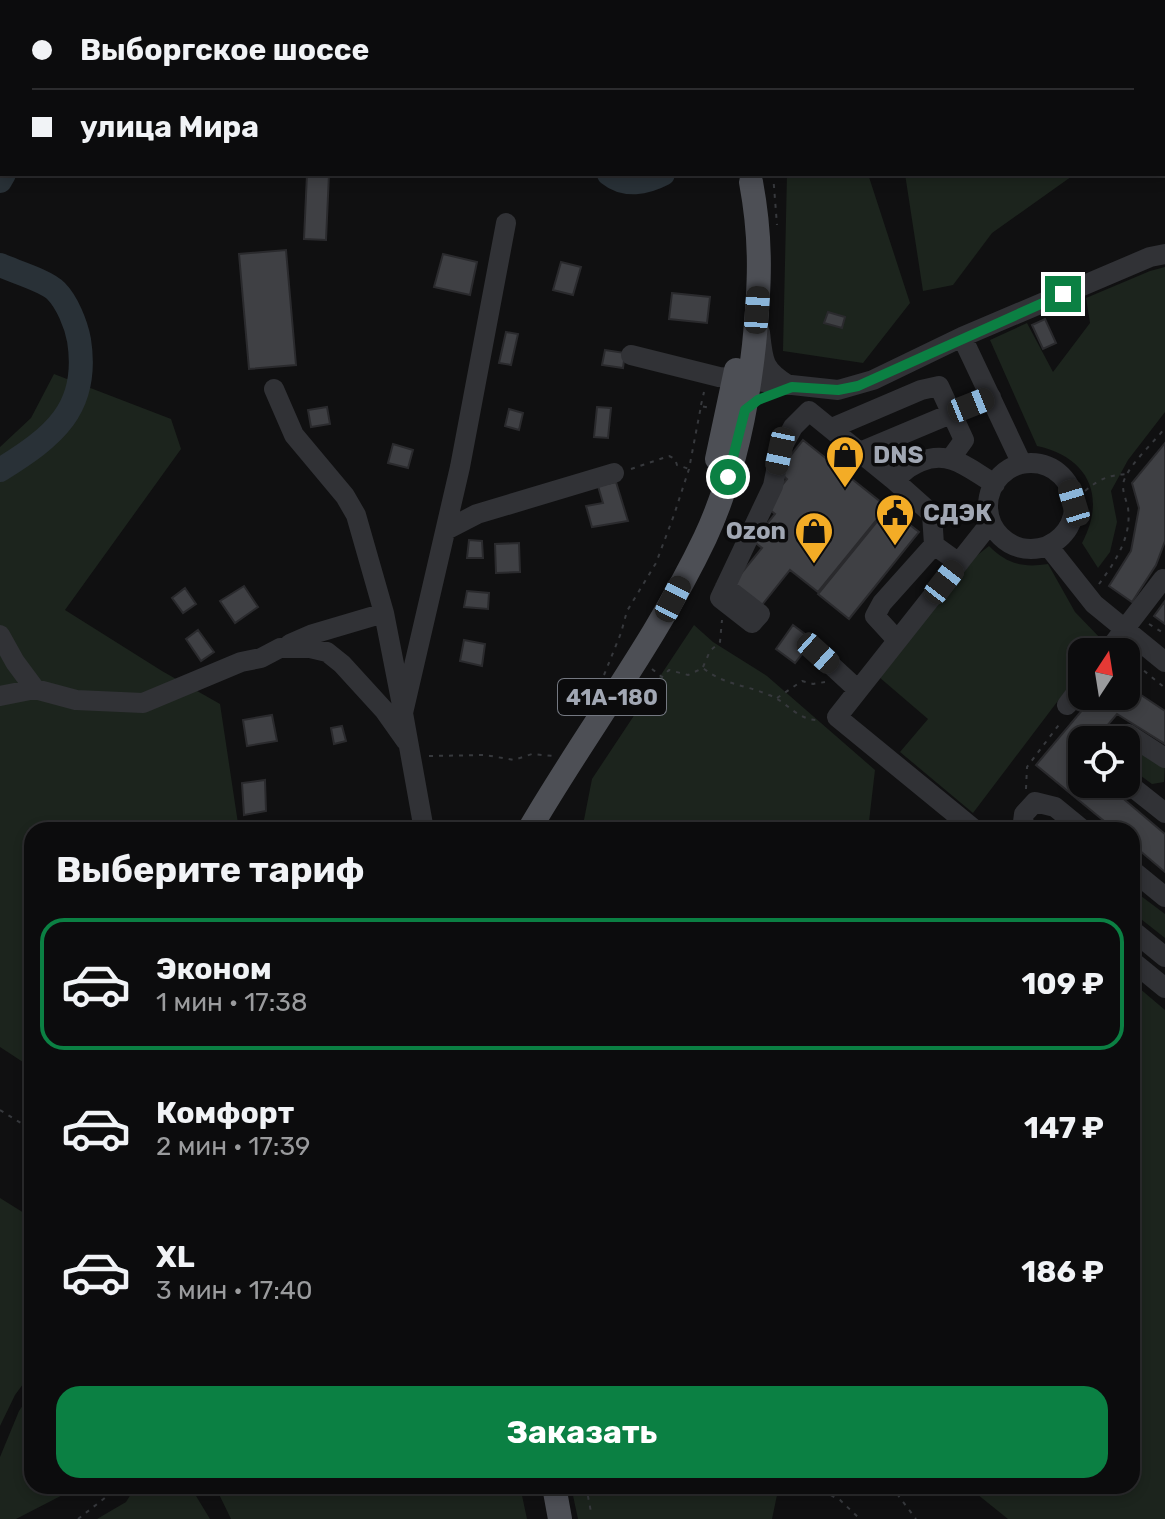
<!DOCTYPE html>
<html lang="ru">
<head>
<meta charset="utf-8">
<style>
  body { margin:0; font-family:Rubik,sans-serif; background:#1a1a1b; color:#f1f3f6; height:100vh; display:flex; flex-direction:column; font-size:30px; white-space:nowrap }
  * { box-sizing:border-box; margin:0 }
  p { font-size:26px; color:#9a9b9d }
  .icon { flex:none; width:44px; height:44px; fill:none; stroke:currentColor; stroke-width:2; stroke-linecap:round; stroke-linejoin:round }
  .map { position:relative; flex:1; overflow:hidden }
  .sheet { position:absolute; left:24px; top:822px; width:1116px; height:672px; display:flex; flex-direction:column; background:#0c0c0d; border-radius:24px; box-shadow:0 4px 12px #0003,0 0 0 2px #2c2c2e }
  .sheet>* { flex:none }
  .guide { position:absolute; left:0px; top:0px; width:1166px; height:176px; box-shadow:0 4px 12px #0003,0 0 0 2px #2c2c2e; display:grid; align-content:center; height:176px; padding:0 32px; background:#0c0c0d }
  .needle { width:52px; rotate:12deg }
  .tools { position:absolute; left:1068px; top:638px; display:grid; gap:16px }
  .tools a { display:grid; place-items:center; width:72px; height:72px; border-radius:16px; background:#0c0c0d; box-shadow:0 4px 12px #0003,0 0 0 2px #2c2c2e; font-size:40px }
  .end { position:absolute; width:36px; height:36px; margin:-18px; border:10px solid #0b8043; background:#fff; box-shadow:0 0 0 4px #fff }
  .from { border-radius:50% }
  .car { position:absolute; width:24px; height:48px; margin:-24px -12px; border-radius:10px; box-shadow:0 0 6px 2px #0007; background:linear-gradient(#222 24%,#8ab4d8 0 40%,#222 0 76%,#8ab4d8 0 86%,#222 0) }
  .guide b { display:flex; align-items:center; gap:28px; height:76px; font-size:30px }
  .guide b+b { border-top:2px solid #2c2c2e }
  .guide i { width:20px; height:20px; background:#f1f3f6 }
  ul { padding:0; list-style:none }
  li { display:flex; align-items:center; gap:24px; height:132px; margin:0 16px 12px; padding:0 16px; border:4px solid transparent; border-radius:24px }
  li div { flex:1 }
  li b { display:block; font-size:30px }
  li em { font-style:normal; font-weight:700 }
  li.current { border-color:#0b8043 }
  li>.icon { width:72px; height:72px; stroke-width:1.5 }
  h2 { padding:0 32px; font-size:36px; line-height:96px }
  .action { display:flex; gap:16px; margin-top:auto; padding:16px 32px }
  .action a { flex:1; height:92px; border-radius:24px; background:#0b8043; color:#fff; font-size:32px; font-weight:700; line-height:92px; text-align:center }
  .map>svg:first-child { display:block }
  .green { fill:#1c241d }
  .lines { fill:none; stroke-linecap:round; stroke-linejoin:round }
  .river { stroke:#293137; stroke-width:24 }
  .building { fill:#3f4044; stroke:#2a2a2d; stroke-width:2 }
  .path { stroke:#37393d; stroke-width:2; stroke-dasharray:4 6; stroke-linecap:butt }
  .minor { stroke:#313236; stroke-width:20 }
  .major { stroke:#4d4f55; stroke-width:24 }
  .route { stroke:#0b8043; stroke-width:10 }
  .labels { text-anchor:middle; stroke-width:7; stroke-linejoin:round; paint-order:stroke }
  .shield { fill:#0b0b0c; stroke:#747881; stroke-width:2 }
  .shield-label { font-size:22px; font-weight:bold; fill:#a1a7b3 }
  .poi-label { font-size:24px; font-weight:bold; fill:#a1a7b3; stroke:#0b0b0c; text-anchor:start }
</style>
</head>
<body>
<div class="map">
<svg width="1165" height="1519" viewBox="0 0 1165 1519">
  <rect width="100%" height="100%" fill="#101011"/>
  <path class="green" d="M776,0H1165V118L1164,2Z
    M787,174H868L910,303L863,363L783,351Z
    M905,174H1075L992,233L953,285L923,291Z
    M1165,267V412L1128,460L1111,491L1117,522L1110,552L1098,568L1082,543C1107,496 1088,457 1037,446L990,340L1027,323L1053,372L1090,323L1086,298L1150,271Z
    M54,374L171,419L181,449L65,610L162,671L220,704L239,830H32V1068L0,1047V447L31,418Z
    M989,546C1007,564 1023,568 1048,564L1075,612L1103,641L1095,652H1082V669L973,813L900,752L928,719L879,677L975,557Z
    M694,625L713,642L767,676L875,770L868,830H582L592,779Z
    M1126,744L1165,763L1164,782L1152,784L1126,765Z
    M1141,896L1165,914V938L1132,912V905Z
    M1132,982L1165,1010V1519H1008L967,1486H1132Z
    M0,1198L32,1218V1372L15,1395L0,1426Z
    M32,1392V1486H80L16,1519H0V1457L19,1411Z
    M136,1486H190L210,1519H97L126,1502Z
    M215,1486H520L527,1519H231Z
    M571,1486H758L777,1495L772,1519H578Z"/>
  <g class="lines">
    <path class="river" d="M295,0L300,2
      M478,0L480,2
      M206,2L207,0
      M390,2L397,0
      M1090,2L1093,0
      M609,174C625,187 646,183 663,174
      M0,181L4,174
      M0,265C13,271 47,281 56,291C67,302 76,324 79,340C90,409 53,437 0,470"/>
  </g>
  <path class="building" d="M307,174H329L326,240L304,239Z
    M286,250L296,365L249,369L239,254Z
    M443,254L477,262L470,295L434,287Z
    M561,262L581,267L573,295L553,290Z
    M672,293L710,297L707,323L669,319Z
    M828,312L845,317L842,328L824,323Z
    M1045,319L1056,343L1043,349L1032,325Z
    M506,332L518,334L511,365L499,363Z
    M605,350L625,353L623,368L602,365Z
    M327,407L330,424L311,427L308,410Z
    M597,407L611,408L608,438L594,437Z
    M509,409L523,413L519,430L505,426Z
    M803,440L887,507L818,592L790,570L758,610L730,587L762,548L753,541L775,514L765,506L787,479L778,471Z
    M1165,443V541L1156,565L1132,602L1109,586L1131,551L1139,508L1132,483Z
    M393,444L413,450L408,468L388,463Z
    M616,482L628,521L592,527L586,506L603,503L598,486Z
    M888,508L919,532L849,619L818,594Z
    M469,540L482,541L483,558H467Z
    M519,543L520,572L496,573L495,544Z
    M244,586L258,607L235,623L220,601Z
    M185,588L196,604L183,613L172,598Z
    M467,591L489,593L488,609L464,607Z
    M1165,601V624L1154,616Z
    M793,625L813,640L795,663L776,649Z
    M198,630L214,652L201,661L186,639Z
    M464,640L485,644L482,666L460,661Z
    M1126,685L1165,711V744L1117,714L1095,740H1082V756L1078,761L1082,764V784H1106L1165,834V872L1132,844V830H1115L1036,765L1094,696H1126Z
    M272,715L277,741L247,746L243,720Z
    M342,726L346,741L334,744L331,728Z
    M265,780L266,811L244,815L242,783Z"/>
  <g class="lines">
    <path class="path" d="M773,174L777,225
      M701,405L704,392
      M631,469L669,456L675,459L677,465L689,469
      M1085,491C1099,479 1109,475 1127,474
      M1099,584C1115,562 1132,537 1128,508C1126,498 1120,488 1125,478C1132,462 1154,442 1165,428
      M1149,624L1165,634
      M1131,656L1137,665L1165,688
      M703,667L710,651L720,642L722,620
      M652,669L662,677L669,670L688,675L703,668C726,686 744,684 769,695C788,702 797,721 820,720
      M604,675L621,633L627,611L656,563L674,515L689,469L701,406L710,408
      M777,698L802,681L813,684L825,682
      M1095,739L1096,740
      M429,756L485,755L514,760L532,754L553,756
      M1026,789L1027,767L1061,722
      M0,1110L32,1130
      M586,1486L591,1512
      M813,1486L840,1500L860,1519
      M891,1486L916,1519
      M78,1519L120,1486"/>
    <path class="minor" d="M75,2L77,0
      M554,2V0
      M0,53L2,52
      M760,332C763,362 763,369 788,385
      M962,337L1022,464
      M631,355L719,377L838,390L873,380L962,337L1150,257L1165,254
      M274,389L294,435L345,496L356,515L384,613L402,705
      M832,428L921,390L939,386L964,440L951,458
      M860,452L991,397
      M988 506a43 43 0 1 1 86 0a43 43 0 1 1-86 0Z
      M895,481C903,471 909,467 920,462C950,449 969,469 995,484
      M446,530L477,514L614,473
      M1048,546L1094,604L1165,662
      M725,587L760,614L752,623L720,598L773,486L780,451L793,427L809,411L895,481L932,514L934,545
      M0,635L15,662L35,689
      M897,640L875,616L882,603L934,545L959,563
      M290,644L313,634L384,613
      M1107,652L1163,579
      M818,653L858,690
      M0,696L35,689L76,700L143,703L241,662L261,658L280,648H310L327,652L342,664L384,710L406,741
      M1067,705L1082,685
      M1119,740L1128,734L1165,758
      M1126,782L1165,813
      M424,830L403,713L460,467L506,223
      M975,830L837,717L991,522
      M1022,830L1024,814L1035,802L1055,807L1083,830
      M1132,870L1165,897
      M1132,930L1165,957
      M1132,961L1165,988"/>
    <path class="major" d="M741,0V2
      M717,459L736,370
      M529,830C586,732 656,641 705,538C733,478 747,411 754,345C760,285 762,241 751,182
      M554,1486L560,1519"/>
  </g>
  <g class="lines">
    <path class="route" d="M728,477L745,410L758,400L792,387L838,390L858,386L1063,294"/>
  </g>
  <defs>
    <symbol id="shop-pin" viewBox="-11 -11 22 30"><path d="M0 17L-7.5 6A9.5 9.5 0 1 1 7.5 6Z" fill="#f3ac26" stroke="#0b0b0c"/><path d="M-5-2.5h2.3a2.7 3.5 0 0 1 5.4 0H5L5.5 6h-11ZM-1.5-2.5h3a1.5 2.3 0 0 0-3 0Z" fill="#111"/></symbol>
    <symbol id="civic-pin" viewBox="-11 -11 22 30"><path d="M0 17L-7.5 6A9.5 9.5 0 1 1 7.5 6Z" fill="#f3ac26" stroke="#0b0b0c"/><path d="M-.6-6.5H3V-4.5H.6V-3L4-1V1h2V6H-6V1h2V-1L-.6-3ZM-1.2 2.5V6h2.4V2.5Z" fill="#111"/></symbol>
  </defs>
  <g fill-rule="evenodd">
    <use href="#shop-pin" x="823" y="433" width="44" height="60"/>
    <use href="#civic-pin" x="873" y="491" width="44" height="60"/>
    <use href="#shop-pin" x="792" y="509" width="44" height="60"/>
  </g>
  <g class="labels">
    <rect class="shield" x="558" y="679" width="108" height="36" rx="6"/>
    <g class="shield-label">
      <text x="612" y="705">41А-180</text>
    </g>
    <g class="poi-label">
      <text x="873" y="463">DNS</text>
      <text x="923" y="521">СДЭК</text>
      <text x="786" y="539" text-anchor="end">Ozon</text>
    </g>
  </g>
</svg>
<div class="tools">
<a><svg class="needle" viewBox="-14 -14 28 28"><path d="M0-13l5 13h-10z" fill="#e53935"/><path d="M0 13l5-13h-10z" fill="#9a9b9d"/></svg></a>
<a><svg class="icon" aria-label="locate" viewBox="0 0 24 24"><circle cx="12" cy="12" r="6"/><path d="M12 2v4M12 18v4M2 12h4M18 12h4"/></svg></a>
</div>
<i class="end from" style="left:728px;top:477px"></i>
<i class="end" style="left:1063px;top:294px"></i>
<i class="car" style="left:757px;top:310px;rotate:4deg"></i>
<i class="car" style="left:971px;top:405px;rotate:68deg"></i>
<i class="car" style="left:780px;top:451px;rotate:192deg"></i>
<i class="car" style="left:1074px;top:503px;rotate:343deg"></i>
<i class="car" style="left:944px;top:582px;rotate:38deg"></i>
<i class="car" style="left:673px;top:599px;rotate:27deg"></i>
<i class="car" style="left:818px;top:653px;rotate:132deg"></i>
<div class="guide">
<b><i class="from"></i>Выборгское шоссе</b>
<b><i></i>улица Мира</b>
</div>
<section class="sheet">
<h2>Выберите тариф</h2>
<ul>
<li class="current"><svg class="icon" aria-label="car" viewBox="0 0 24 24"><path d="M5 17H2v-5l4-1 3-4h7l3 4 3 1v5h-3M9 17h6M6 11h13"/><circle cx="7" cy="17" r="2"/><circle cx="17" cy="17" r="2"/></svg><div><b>Эконом</b><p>1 мин · 17:38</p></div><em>109 ₽</em></li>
<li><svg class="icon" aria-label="car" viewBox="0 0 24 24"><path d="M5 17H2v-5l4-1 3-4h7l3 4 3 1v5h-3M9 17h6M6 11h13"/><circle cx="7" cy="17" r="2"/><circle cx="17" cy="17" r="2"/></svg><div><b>Комфорт</b><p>2 мин · 17:39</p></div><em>147 ₽</em></li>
<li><svg class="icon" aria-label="car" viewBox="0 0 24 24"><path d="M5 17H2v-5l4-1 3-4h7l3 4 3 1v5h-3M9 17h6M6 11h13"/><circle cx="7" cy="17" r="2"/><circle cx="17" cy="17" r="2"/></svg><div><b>XL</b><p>3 мин · 17:40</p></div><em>186 ₽</em></li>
</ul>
<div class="action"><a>Заказать</a></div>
</section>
</div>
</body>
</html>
